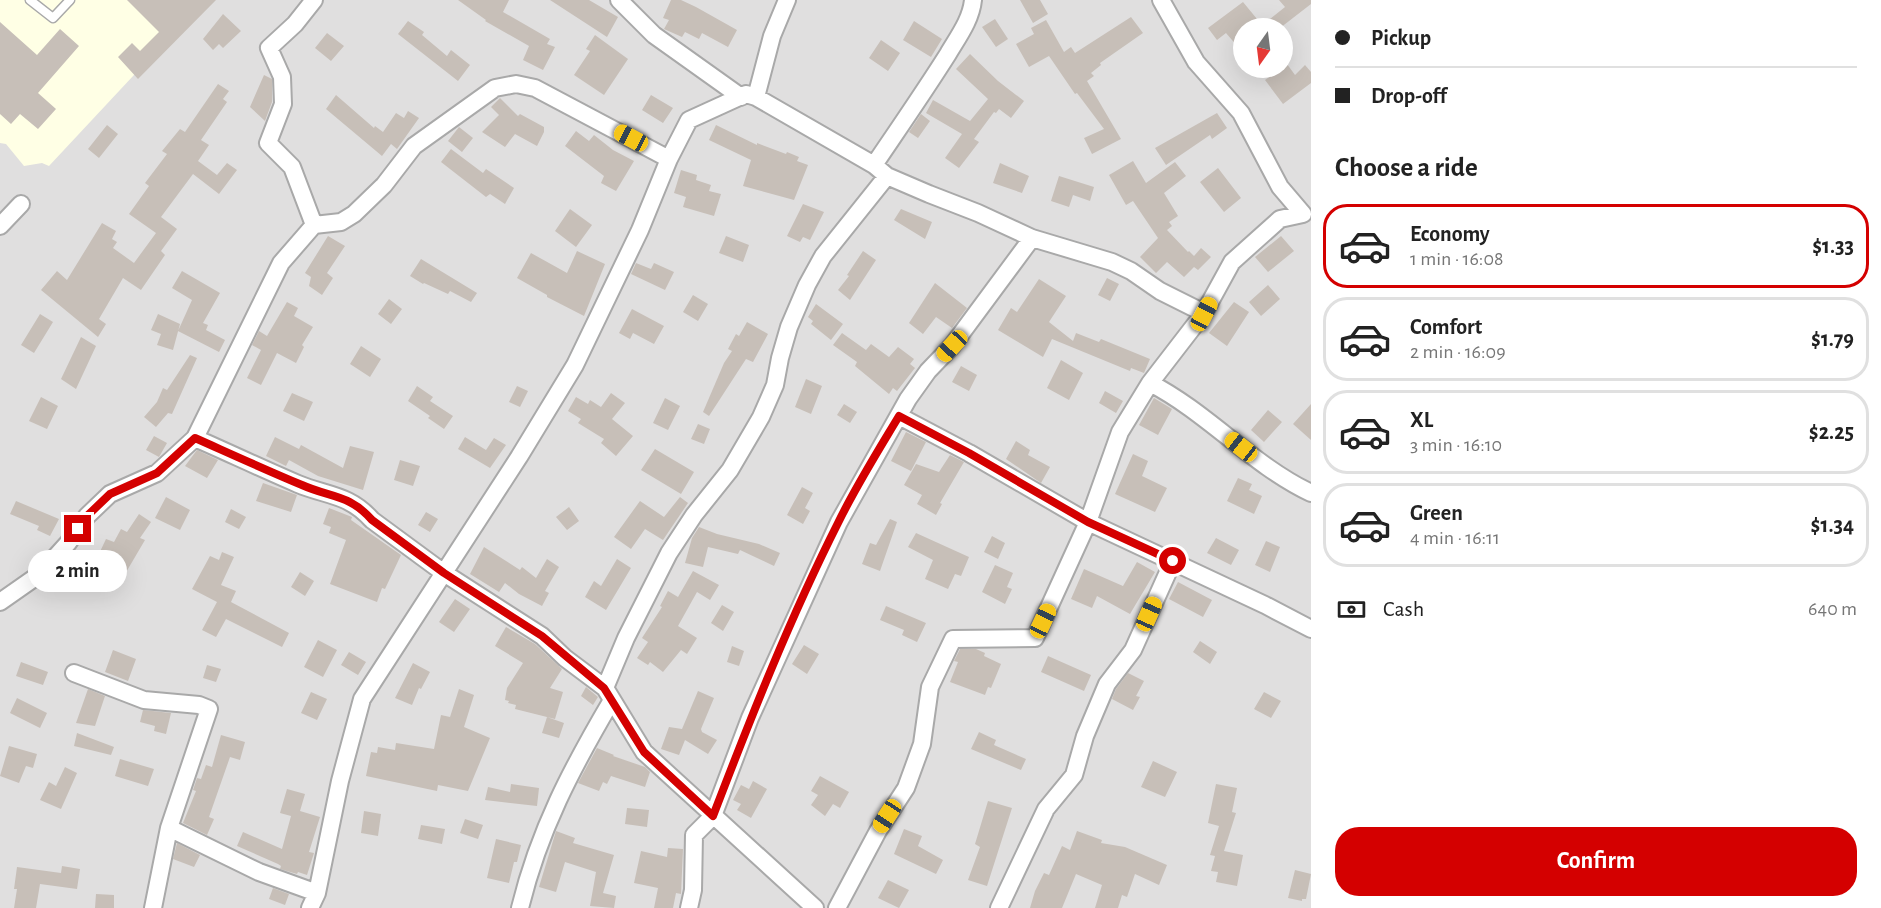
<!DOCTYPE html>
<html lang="en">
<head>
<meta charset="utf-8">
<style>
  body { margin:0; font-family:"Alegreya Sans",sans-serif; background:#f6f6f6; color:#222; height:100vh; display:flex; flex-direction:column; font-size:22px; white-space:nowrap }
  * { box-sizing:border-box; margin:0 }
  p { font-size:20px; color:#767676 }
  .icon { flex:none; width:33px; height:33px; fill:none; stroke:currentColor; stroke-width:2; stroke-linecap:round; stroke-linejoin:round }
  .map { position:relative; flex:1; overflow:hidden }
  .drawer { display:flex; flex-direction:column; background:#fff; width:570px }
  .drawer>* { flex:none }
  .hud { display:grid; align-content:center; height:132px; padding:0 24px; background:#fff }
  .needle { width:39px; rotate:194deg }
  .tools { position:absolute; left:1233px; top:18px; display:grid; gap:12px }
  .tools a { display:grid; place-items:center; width:60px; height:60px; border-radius:50%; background:#fff; box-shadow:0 6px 24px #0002; font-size:30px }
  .end { position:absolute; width:27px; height:27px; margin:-14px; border:8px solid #d40000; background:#fff; box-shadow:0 0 0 3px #fff }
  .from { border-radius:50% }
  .bubble { position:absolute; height:42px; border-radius:21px; background:#fff; box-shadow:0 6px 24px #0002; font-size:20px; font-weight:700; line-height:42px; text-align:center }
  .car { position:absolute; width:18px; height:36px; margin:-18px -9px; border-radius:8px; box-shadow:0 0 4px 2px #0007; background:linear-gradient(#f5c518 24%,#345 0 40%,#f5c518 0 76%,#345 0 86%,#f5c518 0) }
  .hud b { display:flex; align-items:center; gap:21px; height:57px; font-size:22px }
  .hud b+b { border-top:2px solid #e0e0e0 }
  .hud i { width:15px; height:15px; background:#222 }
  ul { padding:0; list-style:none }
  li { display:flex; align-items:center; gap:18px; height:84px; margin:0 12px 9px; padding:0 12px; border:3px solid #e0e0e0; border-radius:24px }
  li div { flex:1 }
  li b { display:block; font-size:22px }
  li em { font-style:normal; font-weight:700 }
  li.active { border-color:#d40000 }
  li>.icon { width:54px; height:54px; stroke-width:1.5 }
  h2 { padding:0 24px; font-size:27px; line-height:72px }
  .pay { display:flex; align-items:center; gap:15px; height:66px; padding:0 24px; font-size:22px }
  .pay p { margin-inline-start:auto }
  .primary-button { display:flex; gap:12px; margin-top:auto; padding:12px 24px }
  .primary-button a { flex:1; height:69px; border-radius:24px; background:#d40000; color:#fff; font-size:24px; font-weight:700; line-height:69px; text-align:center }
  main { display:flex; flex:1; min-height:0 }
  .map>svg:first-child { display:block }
  .residential { fill:#e0dfdf; fill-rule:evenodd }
  .education { fill:#ffffe5 }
  .building { fill:#c7bfb8 }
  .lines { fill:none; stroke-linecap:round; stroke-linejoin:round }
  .service-casing { stroke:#a9a9a9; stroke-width:11 }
  .minor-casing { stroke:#a9a9a9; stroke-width:20 }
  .service { stroke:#fff; stroke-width:8 }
  .minor { stroke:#fff; stroke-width:16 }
  .route { stroke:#d40000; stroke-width:8 }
</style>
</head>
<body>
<main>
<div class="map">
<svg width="1311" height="908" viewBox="0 0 1311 908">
  <rect width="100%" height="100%" fill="#f2efe9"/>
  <path class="residential" d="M0,0H1311V908H0ZM1244,28H1282V68H1244Z"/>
  <path class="education" d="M0,0H204L49,166L42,163L24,166L6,144L0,143Z"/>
  <path class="building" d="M127,0H216L138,79L118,57L132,43L140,51L159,32Z
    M458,0H509L503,12L550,39L547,44L555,47L543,70L523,60L529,46L485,21L486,20Z
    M550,0H589L618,17L607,37Z
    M671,0H681L696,7L737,30L728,47L702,33L699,39L685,32L682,37L664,29L669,20L663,18Z
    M1020,0H1040L1048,14L1033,23Z
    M1279,0H1311V4L1280,28H1278L1270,19L1285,7Z
    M1243,2L1257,19L1244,28V54L1226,33L1217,40L1208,28Z
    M223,14L241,31L223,48L219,44L213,50L203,39Z
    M1131,17L1143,33L1100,63L1101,65L1091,73L1094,76L1087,81L1121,139L1092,154L1084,138L1104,129L1077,93L1075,94L1049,56L1029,67L1016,44L1034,34L1031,28L1046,20L1064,52L1071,47L1075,53Z
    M995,19L1008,39L996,47L982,27Z
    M408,21L424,32L422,35L447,56L451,50L470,65L458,81L398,34Z
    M914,21L942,39L931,57L903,40Z
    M0,22L37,55L60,29L79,46L38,93L56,109L38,129L20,114L11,124L0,114Z
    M327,33L344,46L331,61L315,48Z
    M595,35L628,59L604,95L574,75L590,51L586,49Z
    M881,40L900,53L888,71L869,58Z
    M970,54L998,81L1024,101L1011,118L999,109L996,113L994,112L974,139L979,142L959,168L945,158L962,134L926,113L933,100L970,121L988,99L956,69Z
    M1287,64L1295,75L1305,65L1311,72V83L1283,104L1265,80Z
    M264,75L272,79V102L265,121L250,107Z
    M218,84L229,91L223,99L227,102L201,140L209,145L198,161L217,175L227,163L237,170L219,194L193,174L161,217L177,229L161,251L165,255L141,290L123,278L99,319L106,324L98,337L41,290L57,271L67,280L102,223L116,231L112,239L117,242L113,248L134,263L156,233L129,214L149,186L145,183L167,154L162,151L180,129L185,132Z
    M336,95L374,128L375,126L383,132L396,113L404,118L408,111L419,118L397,149L391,144L382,156L326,109Z
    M651,95L673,108L663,123L642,110Z
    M500,98L518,116L520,114L544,127V132L537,146L515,134L505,147L482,132L499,115L491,107Z
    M1217,113L1227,128L1212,139L1210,135L1166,165L1155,148Z
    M921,114L930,121L918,138L909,132Z
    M107,125L118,134L99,158L88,149Z
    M716,125L757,145V143L786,154L787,152L799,157L797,161L808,165L794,200L743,186L751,160L709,140Z
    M459,127L473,138L462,152L448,141Z
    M576,131L589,141L594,135L613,150L634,161L616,191L601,183L604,176L565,146Z
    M451,149L483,173L486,169L514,188L505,204L490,194L486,197L441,162Z
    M1133,161L1146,183L1175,162L1186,176L1164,193L1178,216L1169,222L1172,226L1167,230L1188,252L1189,251L1194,256L1201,248L1211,257L1198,270L1194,267L1184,277L1167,262L1156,273L1140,257L1158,238L1133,201L1126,205L1109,175Z
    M1000,163L1029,176L1022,193L993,183Z
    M1218,168L1241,198L1224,212L1200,182Z
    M681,170L697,175L696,180L711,185L709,191L721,194L714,216L683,207L686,197L674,193Z
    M1059,176L1094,187L1090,201L1073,195L1069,207L1051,201Z
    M803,204L824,212L810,240L803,237L800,242L787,236Z
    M570,209L592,225L576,247L555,231Z
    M901,209L932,222L925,239L894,220Z
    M328,236L345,246L327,273L333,278L322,295L309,286L311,277L305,273Z
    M726,236L749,245L743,262L719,253Z
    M1281,236L1294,251L1268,272L1255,257Z
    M577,251L605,264L584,316L547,297V295L517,278L531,253L567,273Z
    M863,251L876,260L850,300L838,290L849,276L847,275Z
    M421,259L477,293L471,302L450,291L448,294L424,283L423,284L410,276Z
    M636,263L651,269L654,263L674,272L665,290L631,274Z
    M182,271L220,293L203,323L208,325L206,330L225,340L219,352L178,331L192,300L172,288Z
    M1107,278L1119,284L1110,301L1098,295Z
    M1039,279L1066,296L1049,322L1073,341L1076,333L1099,342L1101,339L1150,359L1144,373L1131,368L1130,371L1052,339L1043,357L998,330L1011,308L1017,312Z
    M935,283L967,308L952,328L936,317L923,334L909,323Z
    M1268,285L1280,299L1261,316L1249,302Z
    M693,295L708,304L698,321L683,312Z
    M389,299L402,309L391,324L378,314Z
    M287,302L298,308L294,316L313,327L302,345L304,347L296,363L277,353L261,385L247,378L261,350L252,345L259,331L267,336Z
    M1234,302L1249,312L1227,346L1209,333Z
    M816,304L843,324L831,340L811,324L813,321L808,317Z
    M632,309L664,326L654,344L633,333L630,339L619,333Z
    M40,314L53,322L34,353L21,345Z
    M158,314L180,324L173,350L157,345L161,334L151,330Z
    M747,322L768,334L753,362L746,359L709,416L703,412L724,363L732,351L728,349L736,334L739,336Z
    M842,333L866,350L871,344L889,357L898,347L914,359L910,364L915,368L897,391L893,388L889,394L855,366L857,362L833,345Z
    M81,337L96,346L76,389L61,379Z
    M361,346L381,359L370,377L350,364Z
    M190,355L197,358L172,414L168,413L156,427L144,417L157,402L163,388L167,390Z
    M1061,360L1083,373L1069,400L1047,388Z
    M961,366L977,375L969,391L952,382Z
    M806,379L822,386L811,414L795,407Z
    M417,386L433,397L430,401L453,416L444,429L428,418L430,416L408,401Z
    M517,386L528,391L520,407L509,402Z
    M1105,391L1123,401L1116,413L1099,403Z
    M292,393L313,402L304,421L283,411Z
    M611,393L625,403L612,419L633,436L616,456L601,443L604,439L578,423L581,419L568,411L576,397L588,404L590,400L601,407Z
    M41,397L58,406L47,429L29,421Z
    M665,398L680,406L668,430L653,423Z
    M1154,398L1172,409L1158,435L1139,425Z
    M844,404L857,412L850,423L837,415Z
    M1311,404V440L1293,424Z
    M1268,410L1282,422L1264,442L1251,430Z
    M698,424L710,429L704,444L691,439Z
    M906,432L926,442L911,471L891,461Z
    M154,436L167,443L159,457L146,450Z
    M275,437L299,449L301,445L343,468L350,446L374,452L363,490L318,476L289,460L286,466L266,456Z
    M465,437L486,450L494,438L506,445L490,468L458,449Z
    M1016,441L1030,450L1028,455L1050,467L1041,483L1006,459Z
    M655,449L694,472L681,494L641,470Z
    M197,450L218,460L207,478L185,466Z
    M1133,454L1148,461L1142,476L1167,488L1155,512L1115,494Z
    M950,455L964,462L940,503L942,504L936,515L917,504L922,495L904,485L916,464L939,472Z
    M400,460L420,466L413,486L394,480Z
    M1238,478L1252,484L1249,490L1262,496L1254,514L1227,501Z
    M263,483L297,495L291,512L256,501Z
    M802,487L813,493L805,508L810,511L803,524L787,515Z
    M166,497L190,510L180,530L155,518Z
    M680,497L688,503L663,540L645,529L631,549L614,537L640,501L664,517Z
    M16,501L59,519L50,536L37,530L39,526L10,514Z
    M569,507L579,521L567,530L556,517Z
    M329,508L352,517L351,520L401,555L385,589L382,588L377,602L330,584L346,540L329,533L331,527L323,524Z
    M231,509L246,517L239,529L225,522Z
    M426,512L438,519L430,532L418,525Z
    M139,514L151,522L140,538L145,540L125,574L97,558L106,539L114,542L121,529L127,532Z
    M890,519L897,522L880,571L862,564L870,543L876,545Z
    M699,527L717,534L759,544L780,553L774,566L740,550L738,554L708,547L703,567L685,563L692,538Z
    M916,533L969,557L961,576L955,574L948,589L925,579L933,560L908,547Z
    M992,536L1005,543L998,559L984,552Z
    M1216,538L1239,550L1231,565L1207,553Z
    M1266,541L1280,547L1270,572L1255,565Z
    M484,547L520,570L522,567L536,578L547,559L559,567L545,591L549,593L542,606L519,594L505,583L499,592L470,574Z
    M222,552L234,557L221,585L236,591L231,602L289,633L282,647L226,619L216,637L202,630L217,602L192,589L210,556L219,560Z
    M617,559L631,568L606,610L585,597L594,581L601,586Z
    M1137,562L1155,572L1130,614L1097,596L1092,608L1071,599L1084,569L1123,586Z
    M79,563L101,573L94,588L73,578Z
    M995,565L1013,573L1007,587L1012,589L1005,604L982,592Z
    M693,571L719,585L710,600L697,592L678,626L697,638L687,654L681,650L663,672L650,662L648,665L637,658L648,642L642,638L662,607L660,606L668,591L678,597Z
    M300,572L314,581L305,596L291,587Z
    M1178,582L1212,600L1203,617L1169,599Z
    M455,599L470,609L454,632L439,622Z
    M722,605L734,612L723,631L711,623Z
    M886,606L926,623L917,642L902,635L904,630L880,620Z
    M506,627L535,644L562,669L550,688L563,692L555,719L515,709L516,705L508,703L509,701L505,700L507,688L523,663L495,646Z
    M318,640L337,650L323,677L304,667Z
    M1200,641L1217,652L1210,664L1193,652Z
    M804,645L819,654L807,674L792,664Z
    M732,646L744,651L739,666L727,662Z
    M960,649H976L985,653L984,656L1001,664L991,688L988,687L985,695L950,682L958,662L954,661Z
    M113,650L136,659L128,681L105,672Z
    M349,652L366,662L358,675L341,665Z
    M1048,656L1091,675L1084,691L1041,672Z
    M21,662L48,672L43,685L16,676Z
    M413,663L430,672L421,689L419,688L412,705L395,698Z
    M207,665L221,669L216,682L203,678Z
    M1128,673L1144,681L1136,696L1140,697L1133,710L1112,699L1116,689Z
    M586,687L598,697L593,705L581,696Z
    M88,689L105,696L95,726L76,723Z
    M459,689L474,695L464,727L490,738L468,791L438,785L437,791L366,776L371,752L377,753L378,747L395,750L396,743L434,749L441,715L450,717Z
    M698,691L714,698L701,729L702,732L717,740L708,754L685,740L679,755L661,749L669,727L682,729Z
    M311,692L327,699L317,720L301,713Z
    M1264,692L1281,701L1271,718L1254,709Z
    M17,698L47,713L40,728L10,713Z
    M143,710L171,713L166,734L154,731L155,726L140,722Z
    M547,717L564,723L559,738L542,733Z
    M979,732L996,740L994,745L1026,759L1021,770L971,749Z
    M77,733L114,747L111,755L74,746Z
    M221,735L245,742L240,760L230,757L209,817L214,819L207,835L183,823L196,791L193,790L197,778L201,779L206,765L212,767Z
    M9,746L37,754L33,768L26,766L19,783L0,776Z
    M597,748L614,755L613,756L645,767L650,772L645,787L611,776L607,784L603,782L599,791L578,783Z
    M120,759L154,769L148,786L115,776Z
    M1153,761L1177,772L1165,797L1141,787Z
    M65,767L77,773L61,809L40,800L49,782L56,786Z
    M820,776L849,792L840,808L833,804L825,816L811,805L818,795L811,791Z
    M753,781L767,789L751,818L737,810L741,804L733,800L741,785L749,789Z
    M511,784L539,788L537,806L485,800L488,787L510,792Z
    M1216,784L1237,788L1232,812L1236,813L1224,851L1243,855L1237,886L1216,882L1218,872L1211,871L1215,856L1210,855L1219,826L1208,823Z
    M287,789L305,794L300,811L320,817L309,852L314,853L307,875L298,872L297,874L280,869L281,866L278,864L237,846L243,832L282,849L291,816L280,813Z
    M988,801L1012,808L987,886L968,880L980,847L975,844Z
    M627,808L649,810L647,827L625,824Z
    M364,811L381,814L378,836L361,833Z
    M465,819L483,825L478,839L460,833Z
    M421,825L445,829L442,844L418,839Z
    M904,829L922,836L918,846L943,860L936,874L894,854Z
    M556,831L575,838L573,843L614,855L603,893L616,896L614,908L590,906L596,872L565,862L556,892L539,887Z
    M1077,831L1102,840L1101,843L1125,847L1167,865L1159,885L1135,874L1127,897L1122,895L1118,908H1095L1102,885L1076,874L1062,908H1030L1035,891L1044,873L1049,875L1062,846L1070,850Z
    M496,839L521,845L517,862H514L509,883L487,878Z
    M177,843L200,855L194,867L173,859Z
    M668,848L683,849L681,894L676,893L673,908H654L658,888L634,883L641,851L667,857Z
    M62,866L80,869L77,889L40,884L36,908H14L17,889H14L17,867L61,873Z
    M1295,870L1311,874L1306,899H1302V901L1288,898Z
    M888,880L909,890L899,908L878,898Z
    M273,888L289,894L285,905L269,899Z
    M96,894L114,895V908H95Z"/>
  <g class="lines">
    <defs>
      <path id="service" d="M30,0L53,18L70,0"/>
      <path id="minor" d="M314,0L295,24L269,48L282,77L283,104L268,143L292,167L314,225
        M619,0L654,35L741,97
        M1161,0L1196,62L1241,113L1280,187L1303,214L1280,219L1232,262L1204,313
        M756,97L772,36L787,0
        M874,165C899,128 924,92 948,54C958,37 971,20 973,0
        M0,226L21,204
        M1150,383C1208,413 1252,465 1311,493
        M899,416L969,453L1088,522L1265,605L1311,629
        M0,602L40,574L68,543L87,516L110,494L157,473L195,438
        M74,673L144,700L199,705L209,709L169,828L153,908
        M605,688L565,658L542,636L444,573L372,520C349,494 327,496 298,484C263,469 229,453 195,438L281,263L314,225L341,222L354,214L384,185L414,146L495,88L516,84L535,88L669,159
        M169,828L259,872L317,893
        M310,908L317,893L340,781L362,699L519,457L575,365L640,230L669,159L689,120L746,94L756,97L874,165L887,176L929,194L978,213L1032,238L1112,262L1131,271L1160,291L1204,313L1150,383L1120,432L1088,522L1035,638L953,639L930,687L922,744L906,788L878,831L837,908
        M520,908C539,830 572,768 612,700
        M689,908L693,890L694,835L713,816L750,718L839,522L908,399L928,371L952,346L1032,238
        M815,908L644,752L605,688L626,638L669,553L694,515L730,470L761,417L775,385L780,358L789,327L807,285L823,256L887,176
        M999,908L1046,809L1074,775L1085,736L1107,684L1133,650L1173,561"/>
    </defs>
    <use href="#service" class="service-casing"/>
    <use href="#minor" class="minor-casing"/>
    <use href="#service" class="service"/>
    <use href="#minor" class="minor"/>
  </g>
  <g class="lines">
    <path class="route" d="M78,529L87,516L110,494L157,473L195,438C231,454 266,470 302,485C331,498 349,494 372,520L444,573L542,636L604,688L644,752L713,816C751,717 790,618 838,523C856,486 878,451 899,416L969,453L1088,522L1173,561"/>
  </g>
</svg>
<div class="tools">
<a><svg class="needle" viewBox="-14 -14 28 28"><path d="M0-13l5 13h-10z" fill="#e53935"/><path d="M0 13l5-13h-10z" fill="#767676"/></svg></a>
</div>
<i class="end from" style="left:1173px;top:561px"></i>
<i class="end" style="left:78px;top:529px"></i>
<div class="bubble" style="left:28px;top:550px;width:99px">2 min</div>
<i class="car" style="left:631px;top:138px;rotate:298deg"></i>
<i class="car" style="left:1204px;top:314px;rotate:28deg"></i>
<i class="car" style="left:952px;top:346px;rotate:223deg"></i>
<i class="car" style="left:1241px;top:447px;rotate:308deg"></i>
<i class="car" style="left:1149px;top:614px;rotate:24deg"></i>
<i class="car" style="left:1043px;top:621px;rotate:25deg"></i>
<i class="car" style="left:887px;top:816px;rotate:213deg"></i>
</div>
<section class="drawer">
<div class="hud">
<b><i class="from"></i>Pickup</b>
<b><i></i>Drop-off</b>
</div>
<h2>Choose a ride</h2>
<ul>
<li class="active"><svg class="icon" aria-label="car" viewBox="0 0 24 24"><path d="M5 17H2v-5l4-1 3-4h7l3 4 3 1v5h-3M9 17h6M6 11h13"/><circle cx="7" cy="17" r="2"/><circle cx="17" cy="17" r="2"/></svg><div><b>Economy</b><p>1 min · 16:08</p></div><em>$1.33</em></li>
<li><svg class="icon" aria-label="car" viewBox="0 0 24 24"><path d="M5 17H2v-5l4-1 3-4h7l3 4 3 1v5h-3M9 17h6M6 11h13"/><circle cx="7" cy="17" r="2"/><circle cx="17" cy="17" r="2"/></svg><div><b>Comfort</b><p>2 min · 16:09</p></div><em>$1.79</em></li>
<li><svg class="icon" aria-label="car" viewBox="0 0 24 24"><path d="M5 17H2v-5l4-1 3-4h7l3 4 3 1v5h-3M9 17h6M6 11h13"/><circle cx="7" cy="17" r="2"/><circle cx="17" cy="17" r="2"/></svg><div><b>XL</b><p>3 min · 16:10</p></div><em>$2.25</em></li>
<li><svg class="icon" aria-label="car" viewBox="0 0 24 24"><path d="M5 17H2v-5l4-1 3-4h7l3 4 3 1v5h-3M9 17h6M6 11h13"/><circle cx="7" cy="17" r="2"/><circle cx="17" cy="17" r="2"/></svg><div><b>Green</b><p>4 min · 16:11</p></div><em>$1.34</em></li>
</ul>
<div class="pay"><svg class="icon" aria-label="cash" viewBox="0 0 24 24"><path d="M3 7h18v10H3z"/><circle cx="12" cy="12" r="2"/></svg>Cash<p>640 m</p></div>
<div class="primary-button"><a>Confirm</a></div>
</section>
</main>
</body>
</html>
